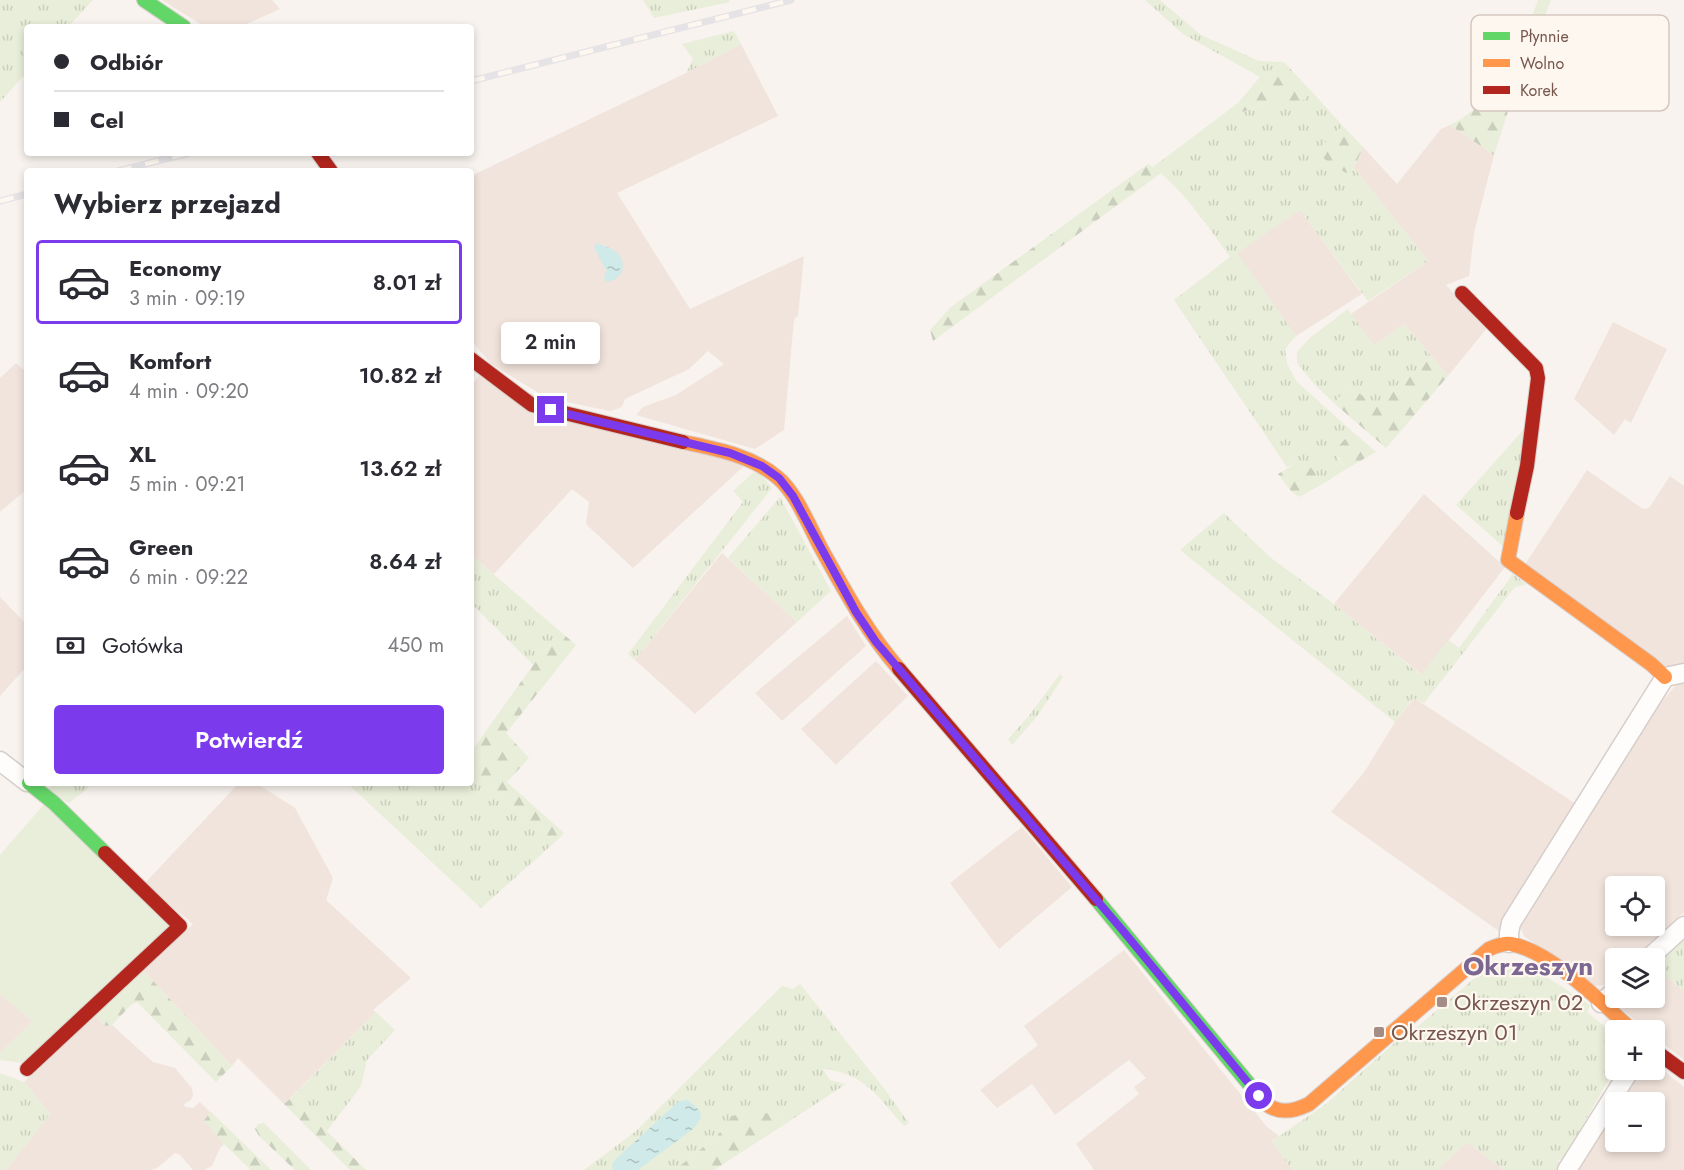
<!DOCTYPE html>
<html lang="pl">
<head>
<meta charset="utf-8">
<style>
  body { margin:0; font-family:Jost,sans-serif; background:#f7f7f7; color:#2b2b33; height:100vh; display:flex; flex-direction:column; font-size:22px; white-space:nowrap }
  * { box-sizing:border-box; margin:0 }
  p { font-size:20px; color:#7c7c81 }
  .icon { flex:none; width:33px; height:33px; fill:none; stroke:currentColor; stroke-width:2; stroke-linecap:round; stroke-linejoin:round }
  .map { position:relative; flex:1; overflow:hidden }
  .side { position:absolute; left:24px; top:168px; width:450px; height:618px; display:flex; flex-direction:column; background:#fff; border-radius:6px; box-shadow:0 3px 9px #0003 }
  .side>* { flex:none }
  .hud { position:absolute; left:24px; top:24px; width:450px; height:132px; border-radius:6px; box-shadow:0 3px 9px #0003; display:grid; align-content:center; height:132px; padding:0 30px; background:#fff }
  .buttons { position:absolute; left:1605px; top:876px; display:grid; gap:12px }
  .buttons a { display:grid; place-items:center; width:60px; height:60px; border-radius:6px; background:#fff; box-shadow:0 3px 9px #0003; font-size:30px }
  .end { position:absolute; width:27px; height:27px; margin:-14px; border:8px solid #7c3aed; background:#fff; box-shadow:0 0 0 3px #fff }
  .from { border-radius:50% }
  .bubble { position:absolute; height:42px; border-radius:6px; background:#fff; box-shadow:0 3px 9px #0003; font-size:20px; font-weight:600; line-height:42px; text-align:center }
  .hud b { display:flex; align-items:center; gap:21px; height:57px; font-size:22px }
  .hud b+b { border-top:2px solid #e1e1e2 }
  .hud i { width:15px; height:15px; background:#2b2b33 }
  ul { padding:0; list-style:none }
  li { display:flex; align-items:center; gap:18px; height:84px; margin:0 12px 9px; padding:0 18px; border:3px solid transparent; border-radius:6px }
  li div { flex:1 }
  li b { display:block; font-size:22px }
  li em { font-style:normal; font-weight:600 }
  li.selected { border-color:#7c3aed }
  li>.icon { width:54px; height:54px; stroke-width:1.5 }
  h2 { padding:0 30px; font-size:27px; line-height:72px }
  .pay { display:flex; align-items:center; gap:15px; height:66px; padding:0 30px; font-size:22px }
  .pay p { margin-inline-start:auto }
  .action { display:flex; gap:12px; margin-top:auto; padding:12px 30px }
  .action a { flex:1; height:69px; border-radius:6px; background:#7c3aed; color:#fff; font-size:24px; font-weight:600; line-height:69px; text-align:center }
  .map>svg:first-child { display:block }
  .residential { fill:#f1e4dc; fill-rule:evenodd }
  .grass { fill:url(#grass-tufts) }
  .forest { fill:url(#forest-firs) }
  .garden { fill:#e8eed9 }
  .water { fill:url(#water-ripples) }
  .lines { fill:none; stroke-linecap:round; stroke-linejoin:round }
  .street-casing { stroke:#d6ceca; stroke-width:21 }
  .fast-casing { stroke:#d7ceca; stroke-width:16 }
  .slow-casing { stroke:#d7ceca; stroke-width:16 }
  .jam-casing { stroke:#d7ceca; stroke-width:16 }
  .street { stroke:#fefdfc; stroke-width:18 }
  .fast { stroke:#63d668; stroke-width:14 }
  .slow { stroke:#ff974d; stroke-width:14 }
  .jam { stroke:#b3261e; stroke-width:14 }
  .rail-casing { stroke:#e5e3e6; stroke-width:7 }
  .rail { stroke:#fef7f0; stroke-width:4.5; stroke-dasharray:14; stroke-linecap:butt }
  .route { stroke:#7c3aed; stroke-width:8 }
  .poi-dot { fill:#a48d85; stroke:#fef7f0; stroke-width:2 }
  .labels { text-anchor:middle; stroke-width:4.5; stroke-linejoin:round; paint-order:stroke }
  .poi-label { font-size:22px; fill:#76564d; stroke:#fef7f0; text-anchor:start }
  .quarter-label { font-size:26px; font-weight:bold; fill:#7c6692; stroke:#fef7f0 }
  .key { fill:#fef7f0; stroke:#d5c7bf; stroke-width:1.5 }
  .key-label { font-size:16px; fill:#76564d }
</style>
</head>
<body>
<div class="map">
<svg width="1684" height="1170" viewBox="0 0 1684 1170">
  <defs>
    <pattern id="grass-tufts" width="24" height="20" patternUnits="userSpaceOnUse" patternTransform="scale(1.5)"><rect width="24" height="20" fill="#e8eed9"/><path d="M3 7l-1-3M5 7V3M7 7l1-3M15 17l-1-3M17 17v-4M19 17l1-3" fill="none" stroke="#cacebc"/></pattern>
    <pattern id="forest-firs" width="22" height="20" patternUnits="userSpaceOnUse" patternTransform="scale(1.5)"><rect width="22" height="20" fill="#e8eed9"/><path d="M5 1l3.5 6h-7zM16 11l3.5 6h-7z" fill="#cacebc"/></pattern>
    <pattern id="water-ripples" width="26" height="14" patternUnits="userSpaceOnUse" patternTransform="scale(1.5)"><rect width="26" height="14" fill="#cfeae8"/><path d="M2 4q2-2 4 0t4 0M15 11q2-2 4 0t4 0" fill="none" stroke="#adc0be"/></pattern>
  </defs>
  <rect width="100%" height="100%" fill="#f8f3ee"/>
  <path class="residential" d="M162,0H272L280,9L240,27H205Z
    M741,44L778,116L617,193L690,309L804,256L798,316L794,319L784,430L755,449L636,415L643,407L676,395L724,364L708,351L689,369L625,399L622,407L610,411L547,398L491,364L471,340V176L686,73Z
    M1450,125L1494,155L1474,233L1469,276L1446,285L1487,328L1448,376L1404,324L1374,346L1351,314L1428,261L1354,168L1363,147L1397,184L1441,129Z
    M1300,210L1362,294L1296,336L1236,253Z
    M1613,322L1667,349L1631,423L1625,419L1614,435L1574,399Z
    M16,363L27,373V489L0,512V378Z
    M479,376L744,466L633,568L586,524L589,502L572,489L494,574L471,555V386Z
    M1587,470L1643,509L1649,508L1670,476L1684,486V666L1673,673L1524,566Z
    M1424,494L1505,567L1422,675L1334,604Z
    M722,553L797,622L695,714L635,660Z
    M0,597L27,625V666L0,696Z
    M847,616L866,646L782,721L755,693Z
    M876,661L908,696L836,765L801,729Z
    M1684,683V912L1634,958H1616L1615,975L1605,985L1595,986L1524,936L1520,926L1647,719L1676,685ZM1616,886H1654V926H1616Z
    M1414,698L1579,806L1500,932L1331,812L1365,771L1395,722Z
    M239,783H256L295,808L333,878L326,900L411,978L373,1010L376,1012L284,1104L238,1058L232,1066L143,970L193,924L144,884Z
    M1022,827L1072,887L999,949L950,883Z
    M1124,950L1267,1127L1279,1136L1272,1141L1292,1170H1094L1076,1144L1139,1094L1134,1087L1146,1078L1129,1060L1055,1115L1032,1084L997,1108L980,1090L1038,1045L1024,1026Z
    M1655,968L1684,991V1060L1655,1037L1654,1030H1646L1622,1009L1621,998H1654Z
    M0,994L33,1021L0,1053Z
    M94,1015L106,1026L112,1025L153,1062L175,1068L192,1088L193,1095L191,1100L184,1104L185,1107L193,1108L200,1102L210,1112L205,1121L224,1144L220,1148L212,1166L204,1170H193L180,1155L175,1153L157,1168L150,1170H6L50,1114L24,1082Z
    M1655,1064L1684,1087V1170H1579L1615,1110L1616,1142H1654V1102H1620L1639,1070H1654Z
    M1467,1142L1504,1170H1437Z"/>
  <path class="grass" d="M0,0H93L68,27H27V72L0,102Z
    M643,0H729L730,2L654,18Z
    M1145,0H1160L1201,35L1259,61L1284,62L1260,77L1183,34Z
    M1538,0H1551L1513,96L1494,88C1514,62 1527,31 1538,0Z
    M734,31L741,44L686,73L693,59L682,44Z
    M1312,92L1343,126L1331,136L1346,173L1354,168L1428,261L1368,301L1300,210L1237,253L1296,336L1285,349L1287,364L1297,382L1353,432L1341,442L1338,459L1346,469L1321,485L1315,472L1296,463L1287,467L1174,300L1230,257C1209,228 1182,188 1153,167L1238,103L1244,112L1272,100H1303Z
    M1348,309L1374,346L1404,324L1432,357L1384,398L1373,404L1359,393L1347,389L1334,403L1315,385L1297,363V352L1311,337Z
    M1527,426L1506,549L1456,505Z
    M753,473H760L772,488L635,660L628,654L743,502L733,491Z
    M780,497L831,591L797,622L728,558Z
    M1224,513L1271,558L1334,604L1421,675L1448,640L1459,648L1513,574L1526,584L1514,588L1424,703L1413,698L1395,722L1180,550Z
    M471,555L561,632L533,665L471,603Z
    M1060,674L1063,677L1038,715L1012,745L1008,739L1028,717Z
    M471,769L554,843L481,908L347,783H471Z
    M54,783H92L87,789L69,803L47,790Z
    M1684,935V991L1655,968L1654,961Z
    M1495,961H1522L1590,1005L1587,1012L1615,1035V1068L1564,1158L1558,1161L1563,1168L1562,1170H1504L1467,1142L1437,1170H1292L1272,1141L1326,1104L1401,1037L1416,1028Z
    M800,984L883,1087L909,1123L904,1126C878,1097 865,1073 823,1069L830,1080L846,1084L785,1124L776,1115L733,1116L717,1136L675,1170H584L636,1131L782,986L793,989Z
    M376,1012L395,1030L367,1060L361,1086L327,1131L292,1097Z
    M0,1073L24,1082L50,1114L6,1170H0Z"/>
  <path class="forest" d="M1284,62L1312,92C1299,103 1287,112 1272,100L1243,112L1238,103L1260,77Z
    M1494,88L1513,96L1494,155L1450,125C1469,115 1481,105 1494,88Z
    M1343,126L1363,147L1354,168L1346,173L1323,158L1322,146L1331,136Z
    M1148,164L1161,173L933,341L930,330L951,307Z
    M1432,357L1448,376L1386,448L1334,403L1347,389L1359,393L1373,404L1384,398Z
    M1353,432L1376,452L1346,469C1332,451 1337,445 1353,432Z
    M1296,463H1306L1315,472L1321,485L1299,497L1291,491L1278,474Z
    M561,632L576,645L506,733L529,758L507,782L564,833L554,843L471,769V752L533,665Z
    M143,970L232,1066L216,1082L137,1002L131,1005L112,1025L106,1026L94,1015Z
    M292,1097L366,1170H350L284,1104Z
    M754,1111L776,1115L785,1124L714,1170H675L717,1136L732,1116Z
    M210,1112H211L271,1170H251L224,1144L204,1121Z
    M264,1123L311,1170H295L259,1136L255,1129L258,1124Z"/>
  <path class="garden" d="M46,802L174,926L23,1063L0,1060V1053L33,1021L0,994V855Z"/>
  <path class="water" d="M597,243C613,249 626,253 622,272L616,279L607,282L604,279L605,273L607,272L594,247Z
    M688,1100L700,1111L701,1118L694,1128L638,1170H613L612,1164L617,1158L679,1101Z"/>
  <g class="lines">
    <defs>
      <path id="street" d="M0,761L27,782
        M1509,943V933L1511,923L1665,677L1684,673
        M1649,958L1684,926
        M1601,1003L1616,990
        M1567,1170L1630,1070"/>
      <path id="fast" d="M144,0L184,27
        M29,783L54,803L105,853
        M1096,899L1263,1101"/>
      <path id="slow" d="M683,442C715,449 751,455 777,477C796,492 810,528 822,550C846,593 867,632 899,669
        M1517,513L1508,560L1651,664L1665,677
        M1263,1101C1277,1115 1293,1112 1309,1104L1489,949C1496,946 1504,943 1511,944C1551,951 1603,1004 1632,1030"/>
      <path id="jam" d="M318,153L331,171
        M1462,293L1536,368L1538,378L1527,466L1517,513
        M471,359L532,405L683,442
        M899,669L1096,899
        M1654,1050L1684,1072
        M27,1069L180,926L105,853"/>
    </defs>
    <use href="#street" class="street-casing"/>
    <use href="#fast" class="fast-casing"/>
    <use href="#slow" class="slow-casing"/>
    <use href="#jam" class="jam-casing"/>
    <use href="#street" class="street"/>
    <use href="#fast" class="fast"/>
    <use href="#slow" class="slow"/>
    <use href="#jam" class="jam"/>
    <defs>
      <path id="rail" d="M471,81L791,0
        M118,171L189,153
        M0,201L27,194"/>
    </defs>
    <use href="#rail" class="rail-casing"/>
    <use href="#rail" class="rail"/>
  </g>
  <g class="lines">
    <path class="route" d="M551,410L730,453L762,466L779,478L793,496L856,612L876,642L1124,932L1259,1096"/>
  </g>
  <g class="poi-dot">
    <rect x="1436" y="996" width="12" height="12" rx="3"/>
    <rect x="1373" y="1026" width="12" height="12" rx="3"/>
  </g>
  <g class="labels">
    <g class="poi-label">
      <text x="1454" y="1010">Okrzeszyn 02</text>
      <text x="1391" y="1040">Okrzeszyn 01</text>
    </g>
    <g class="quarter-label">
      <text x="1528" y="975">Okrzeszyn</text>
    </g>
  </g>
  <rect x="1471" y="15" width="198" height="96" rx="9" class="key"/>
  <rect x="1483" y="32" width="27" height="8" fill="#63d668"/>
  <rect x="1483" y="59" width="27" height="8" fill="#ff974d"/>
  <rect x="1483" y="86" width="27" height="8" fill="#b3261e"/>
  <g class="key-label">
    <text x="1520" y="42">Płynnie</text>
    <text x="1520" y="69">Wolno</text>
    <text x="1520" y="96">Korek</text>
  </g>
</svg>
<div class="buttons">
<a><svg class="icon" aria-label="locate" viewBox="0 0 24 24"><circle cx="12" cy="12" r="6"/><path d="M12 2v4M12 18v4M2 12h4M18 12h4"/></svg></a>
<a><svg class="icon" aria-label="layers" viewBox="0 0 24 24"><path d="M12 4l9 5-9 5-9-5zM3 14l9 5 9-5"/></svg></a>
<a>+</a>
<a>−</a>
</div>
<i class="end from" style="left:1259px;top:1096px"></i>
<i class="end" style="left:551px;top:410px"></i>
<div class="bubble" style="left:501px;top:322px;width:99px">2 min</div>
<div class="hud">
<b><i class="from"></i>Odbiór</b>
<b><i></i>Cel</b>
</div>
<section class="side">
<h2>Wybierz przejazd</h2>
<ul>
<li class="selected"><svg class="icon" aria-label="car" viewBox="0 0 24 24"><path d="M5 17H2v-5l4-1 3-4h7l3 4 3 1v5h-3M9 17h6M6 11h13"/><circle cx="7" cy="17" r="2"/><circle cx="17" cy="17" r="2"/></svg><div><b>Economy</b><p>3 min · 09:19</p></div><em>8.01 zł</em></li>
<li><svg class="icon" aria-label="car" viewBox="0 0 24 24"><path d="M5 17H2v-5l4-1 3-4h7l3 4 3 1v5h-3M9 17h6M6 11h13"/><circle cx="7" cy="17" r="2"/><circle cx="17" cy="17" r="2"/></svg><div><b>Komfort</b><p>4 min · 09:20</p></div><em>10.82 zł</em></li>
<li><svg class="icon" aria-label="car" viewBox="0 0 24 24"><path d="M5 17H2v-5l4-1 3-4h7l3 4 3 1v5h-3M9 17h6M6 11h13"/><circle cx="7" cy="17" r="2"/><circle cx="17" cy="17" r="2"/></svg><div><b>XL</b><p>5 min · 09:21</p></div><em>13.62 zł</em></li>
<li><svg class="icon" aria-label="car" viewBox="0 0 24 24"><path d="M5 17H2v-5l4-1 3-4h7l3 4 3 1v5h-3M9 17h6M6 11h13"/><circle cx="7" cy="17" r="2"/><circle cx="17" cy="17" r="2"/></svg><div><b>Green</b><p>6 min · 09:22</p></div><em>8.64 zł</em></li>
</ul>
<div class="pay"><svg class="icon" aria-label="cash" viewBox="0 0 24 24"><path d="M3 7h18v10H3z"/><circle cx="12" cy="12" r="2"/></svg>Gotówka<p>450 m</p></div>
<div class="action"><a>Potwierdź</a></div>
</section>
</div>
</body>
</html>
